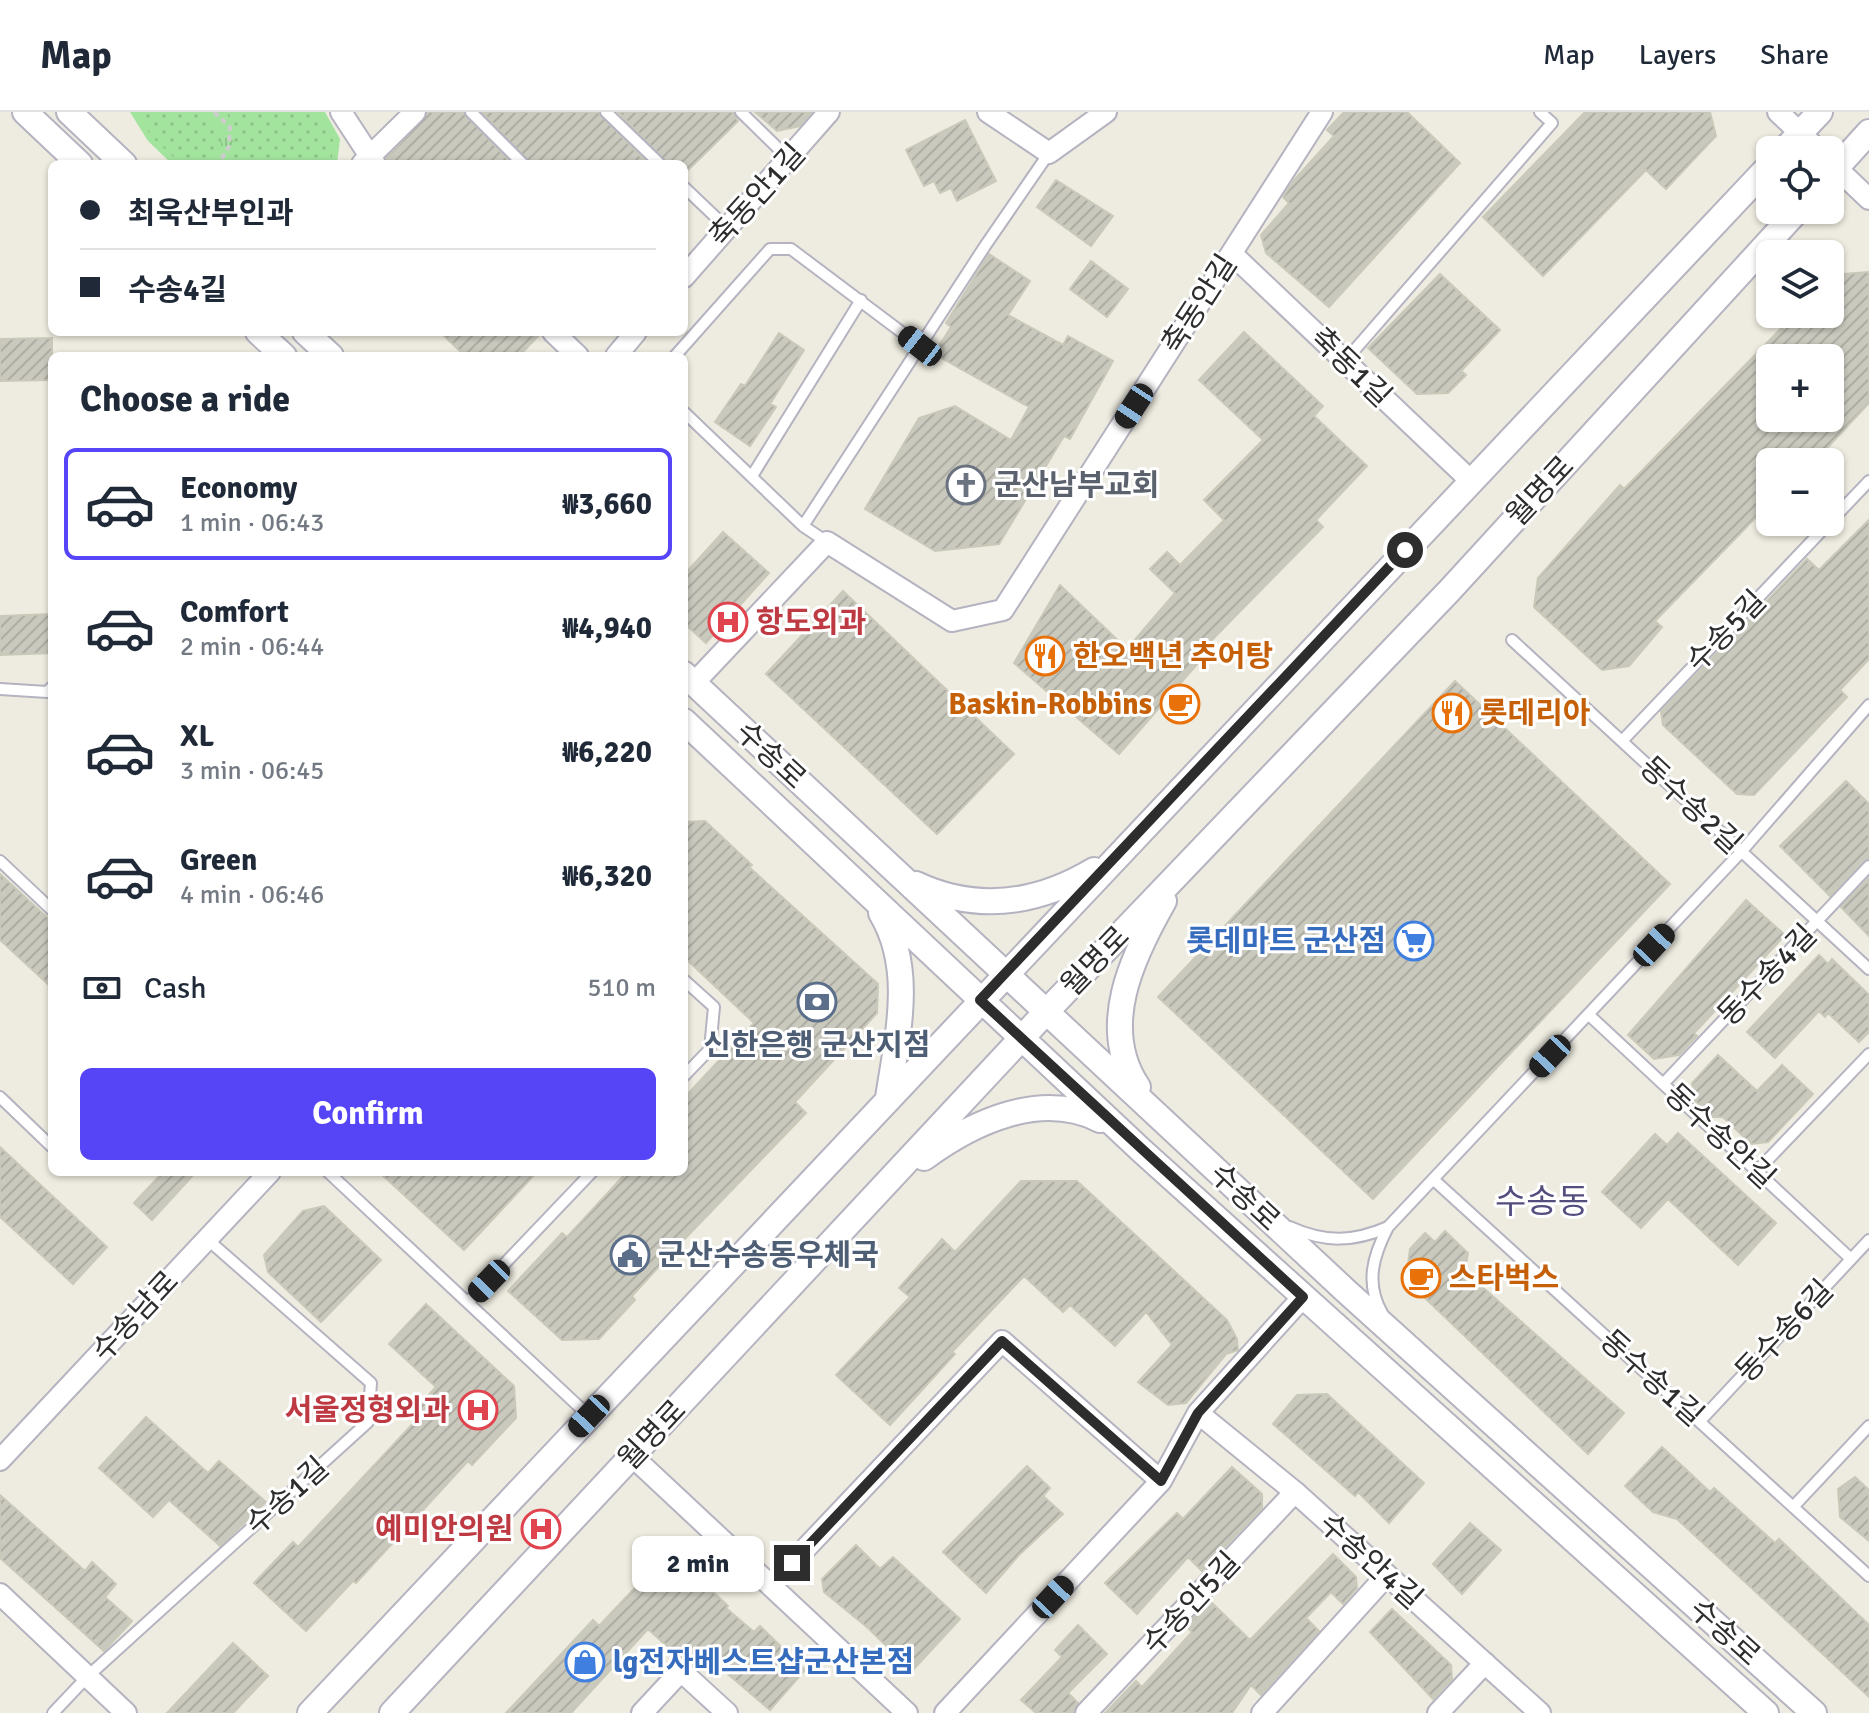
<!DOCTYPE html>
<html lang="en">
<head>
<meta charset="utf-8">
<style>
  body { margin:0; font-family:Signika,"Noto Sans KR",sans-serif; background:#f2f2f3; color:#1f2937; height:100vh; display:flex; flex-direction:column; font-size:30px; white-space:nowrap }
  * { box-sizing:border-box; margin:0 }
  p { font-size:26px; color:#747a83 }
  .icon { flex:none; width:44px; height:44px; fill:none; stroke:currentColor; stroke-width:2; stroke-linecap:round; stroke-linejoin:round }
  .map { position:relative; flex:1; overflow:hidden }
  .panel { position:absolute; left:48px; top:240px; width:640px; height:824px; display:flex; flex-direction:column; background:#fff; border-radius:12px; box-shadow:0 2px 6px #0004 }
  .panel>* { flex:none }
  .banner { position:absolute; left:48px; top:48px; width:640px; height:176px; border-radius:12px; box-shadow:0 2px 6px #0004; display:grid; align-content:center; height:176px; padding:0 32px; background:#fff }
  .tools { position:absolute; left:1756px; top:24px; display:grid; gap:16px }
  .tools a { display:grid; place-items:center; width:88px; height:88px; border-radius:12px; background:#fff; box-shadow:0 2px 6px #0004; font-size:40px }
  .end { position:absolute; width:36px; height:36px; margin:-18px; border:10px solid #2d2d2d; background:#fff; box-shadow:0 0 0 4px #fff }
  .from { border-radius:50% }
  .bubble { position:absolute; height:56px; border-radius:12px; background:#fff; box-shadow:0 2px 6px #0004; font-size:26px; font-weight:700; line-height:56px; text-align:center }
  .car { position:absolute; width:24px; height:48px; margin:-24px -12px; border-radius:10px; box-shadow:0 0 6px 2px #0007; background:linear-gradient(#222 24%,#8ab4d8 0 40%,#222 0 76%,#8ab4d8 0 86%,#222 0) }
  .banner b { display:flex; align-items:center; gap:28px; height:76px; font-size:30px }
  .banner b+b { border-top:2px solid #e0e1e3 }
  .banner i { width:20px; height:20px; background:#1f2937 }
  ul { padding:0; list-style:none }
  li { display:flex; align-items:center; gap:24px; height:112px; margin:0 16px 12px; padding:0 16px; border:4px solid transparent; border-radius:12px }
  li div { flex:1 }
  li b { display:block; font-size:30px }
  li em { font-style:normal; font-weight:700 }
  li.selected { border-color:#5645f7 }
  li>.icon { width:72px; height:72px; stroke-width:1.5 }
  h2 { padding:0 32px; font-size:36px; line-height:96px }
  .pay { display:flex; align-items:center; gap:20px; height:88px; padding:0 32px; font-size:30px }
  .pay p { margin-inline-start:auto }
  .cta { display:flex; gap:16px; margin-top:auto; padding:16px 32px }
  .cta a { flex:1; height:92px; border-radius:12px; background:#5645f7; color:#fff; font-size:32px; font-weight:700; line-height:92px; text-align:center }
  header { display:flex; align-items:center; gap:48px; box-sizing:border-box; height:112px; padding:0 40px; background:#fff; border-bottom:2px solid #e0e1e3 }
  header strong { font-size:38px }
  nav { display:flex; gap:44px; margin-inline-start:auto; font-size:28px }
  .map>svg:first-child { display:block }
  .grass { fill:url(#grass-tufts) }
  .garden { fill:url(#garden-dots) }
  .building { fill:url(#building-hatch); stroke:#cac9b9; stroke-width:2; fill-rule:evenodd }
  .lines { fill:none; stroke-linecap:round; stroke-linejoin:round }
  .service-casing { stroke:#b5b3c0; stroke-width:14 }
  .minor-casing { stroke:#b5b3c0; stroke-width:24 }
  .tertiary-casing { stroke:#b5b3c0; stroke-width:28 }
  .path { stroke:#cdcdcd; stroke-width:4; stroke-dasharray:6 4; stroke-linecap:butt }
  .service { stroke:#fff; stroke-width:10 }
  .minor { stroke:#fff; stroke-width:20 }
  .tertiary { stroke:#fff; stroke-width:24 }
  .route { stroke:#2d2d2d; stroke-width:10 }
  .labels { text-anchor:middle; stroke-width:6; stroke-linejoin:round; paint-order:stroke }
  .street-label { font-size:30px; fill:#2d2d2d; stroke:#fff }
  .worship-label { font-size:30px; font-weight:bold; fill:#5b616d; stroke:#fff; text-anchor:start }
  .health-label { font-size:30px; font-weight:bold; fill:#be3a42; stroke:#fff; text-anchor:end }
  .food-label { font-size:30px; font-weight:bold; fill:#c56008; stroke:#fff; text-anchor:start }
  .shop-label { font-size:30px; font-weight:bold; fill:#366cbe; stroke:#fff; text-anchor:end }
  .service-label { font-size:30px; font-weight:bold; fill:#4e5e75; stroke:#fff }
  .quarter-label { font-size:34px; fill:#534e7e; stroke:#fff }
</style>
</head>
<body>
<header>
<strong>Map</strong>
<nav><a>Map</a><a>Layers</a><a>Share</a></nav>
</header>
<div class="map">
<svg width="1869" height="1601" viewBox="0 0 1869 1601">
  <defs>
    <pattern id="grass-tufts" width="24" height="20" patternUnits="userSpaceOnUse" patternTransform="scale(2)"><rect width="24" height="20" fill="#a2e39e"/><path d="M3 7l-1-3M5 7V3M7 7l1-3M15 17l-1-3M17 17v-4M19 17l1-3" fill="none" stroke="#8cc388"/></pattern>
    <pattern id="garden-dots" width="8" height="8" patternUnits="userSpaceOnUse" patternTransform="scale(2)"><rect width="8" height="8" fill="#a2e39e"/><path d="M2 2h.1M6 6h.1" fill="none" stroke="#8cc388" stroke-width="1.8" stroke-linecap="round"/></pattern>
    <pattern id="building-hatch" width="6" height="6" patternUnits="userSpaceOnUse" patternTransform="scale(2)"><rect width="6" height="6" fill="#cac9be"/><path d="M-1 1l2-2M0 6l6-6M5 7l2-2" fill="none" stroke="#aeada4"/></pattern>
  </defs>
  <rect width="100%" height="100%" fill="#eeece0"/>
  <path class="grass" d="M130,0H325L340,27L337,52H172L148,29Z"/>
  <path class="garden" d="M136,0H201L221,18V33L208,52H181L152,25Z
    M226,0H317L334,30L331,52H223C237,33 237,20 226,0Z"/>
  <path class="building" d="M429,0H463L512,52H388L386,46Z
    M482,0H598L648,52H531Z
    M618,0H733L738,9L684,62V52H668Z
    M755,0H812L800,14L777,19Z
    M1344,0H1407L1460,51L1329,195L1266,141L1261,123L1289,91L1283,85L1294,68L1334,24L1327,18Z
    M1585,0H1710L1716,24L1666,77L1646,58L1543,164L1483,105Z
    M965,8L996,69L957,89L951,76L940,81L934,69L924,74L906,38Z
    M1056,68L1113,104L1091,134L1037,95Z
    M989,142L1030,169L1008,203L1063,233L1068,224L1113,249L1070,327L1064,324L999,432L935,439L865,397L919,306L955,294L1011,328L1029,295L934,242L951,215L946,211Z
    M1091,149L1128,177L1107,205L1070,177Z
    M1869,160V291L1814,350H1770V391L1655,509L1662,515L1629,554L1602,558L1534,495L1538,466L1620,373L1624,377L1795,202H1830V163ZM1770,246H1830V306H1770Z
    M1440,162L1500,218L1461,259L1466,263L1448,281L1417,282L1368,236Z
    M440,220H540V222L519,244H465Z
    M1244,220L1323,294L1314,304L1367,354L1316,408L1323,415L1209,531L1213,534L1119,642L1014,551L1060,473L1127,537L1175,481L1150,457L1167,440L1180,453L1224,408L1204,388L1263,328L1199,268Z
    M779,221L804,238L770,292L776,295L750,334L715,310L741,272L745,274Z
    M52,226V268L0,269V227Z
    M1869,408V547L1840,578L1847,585L1754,683L1737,682L1663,613L1661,599L1807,447L1819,458Z
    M723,420L769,461L706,531L684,511V463Z
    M843,479L1014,642L937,722L766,562Z
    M52,502V541L0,543V504Z
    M1455,569L1670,772L1373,1087L1158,885Z
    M1846,669L1869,692V746L1830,784L1780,734Z
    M705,709L752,753L749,755L878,872L877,901L795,990L806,1001L677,1135L632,1184L635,1188L599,1227L562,1228L508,1179L562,1121L567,1125L627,1060H684V986L754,911L684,845V710Z
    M0,762L52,810V876L0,828Z
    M1869,766V824L1841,795Z
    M1746,788L1785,823L1699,916L1694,921L1697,924L1679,943L1654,947L1628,923Z
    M1819,843L1828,852L1832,847L1869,883V920L1859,930L1828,901L1825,905L1819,899L1775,946L1747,920Z
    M1718,943L1757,979L1782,953L1813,982L1768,1030L1751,1032L1723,1005H1710L1693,986L1692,971Z
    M1678,1021L1776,1111L1738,1153L1668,1087L1641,1116L1602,1080L1655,1022L1667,1033Z
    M0,1035L107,1135L73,1172L0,1105Z
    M163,1060H196L152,1108L134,1091Z
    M379,1060H537L464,1138Z
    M1021,1069H1077L1227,1208L1237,1227L1238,1238L1226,1242L1186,1291L1168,1293L1138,1270L1172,1233L1146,1200L1115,1234L1070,1193L1063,1200L1024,1164L952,1240L955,1242L890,1313L836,1263L910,1185L899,1176L942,1127L955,1140Z
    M324,1094L381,1148L321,1210L268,1160L264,1143L303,1099Z
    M1445,1119L1468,1141L1465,1158L1470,1164L1624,1301L1588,1342L1406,1168L1410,1137L1425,1121L1435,1130Z
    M426,1192L514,1274L516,1306L472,1353L468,1349L356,1471L353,1469L306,1519L254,1471L293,1430L298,1435L420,1304L414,1299L436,1275L389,1232Z
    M1327,1282L1424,1371L1389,1411L1358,1380L1355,1384L1273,1312L1297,1283Z
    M146,1305L208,1361L219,1349L266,1390L220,1434L169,1388L153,1405L99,1356Z
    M1662,1335L1710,1380L1714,1376L1775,1431L1779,1427L1869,1513V1585L1677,1407L1653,1400L1625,1374Z
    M1027,1354L1050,1376L1043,1384L1063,1402L1019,1443L986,1481L943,1440Z
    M1232,1355L1262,1382V1396L1202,1459L1188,1445L1137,1502L1105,1471L1177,1401L1183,1407Z
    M1855,1365L1869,1378V1429L1840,1405L1838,1377Z
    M0,1383L85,1459L92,1450L116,1472L105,1485L132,1509L104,1539L0,1446Z
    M1470,1411L1501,1438L1462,1482L1433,1452Z
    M856,1433L880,1457L893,1445L960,1507L912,1559L868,1516L824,1480L822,1467Z
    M1333,1442L1356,1465L1357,1476L1343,1492L1331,1480L1306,1506L1319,1519L1261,1583L1251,1573L1232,1601H1105L1136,1569L1142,1575L1192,1520L1186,1514L1210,1489L1250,1528Z
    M680,1448L728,1494L726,1496L754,1520L760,1514L805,1558L770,1598L709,1546L699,1558L680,1546L648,1517L571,1601H506L593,1508L599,1514L660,1449Z
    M1392,1497L1451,1553L1452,1567L1433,1587L1370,1520Z
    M1078,1513L1107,1542L1068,1581L1078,1591L1073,1601H1036L1021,1588L1062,1545L1055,1538Z
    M233,1531L268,1564L233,1601H167Z"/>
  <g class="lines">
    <defs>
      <path id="service" d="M471,0L523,52
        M606,0L660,52
        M741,0L788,46
        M684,75L727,116
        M675,244L770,137H791L920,234
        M1345,249L1552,11L1540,0
        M684,300L803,414L827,430
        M752,364L861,188
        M1830,410L1869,369
        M803,414L985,134L1049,41
        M1512,528L1869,857
        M0,577L47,580L52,575
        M1622,629L1830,410
        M0,749L52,798
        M684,868L714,895L710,937L684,964
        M1589,903L1851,1147
        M1664,971L1869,754
        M0,985L52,1035
        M1757,1059L1869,942
        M328,1060L589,1304
        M1434,1068L1869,1464
        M1290,1115C1325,1131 1354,1130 1388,1115
        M468,1190L592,1060
        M1382,1201C1365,1171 1373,1144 1388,1115L1741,740L1869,593
        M1700,1309L1869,1128
        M1793,1395L1869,1314
        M53,1601L87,1565L368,1310L371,1271L207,1127"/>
      <path id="minor" d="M341,0L375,52
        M988,0L1049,41L1106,0
        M1778,0L1818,38
        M1830,50L1869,87
        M362,52L415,0
        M1232,142L1470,368
        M684,165L829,0
        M553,220L578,244
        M616,244L636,220
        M694,571L827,430L952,509L1003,498L1322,0
        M1198,1301L1295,1380L1540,1601
        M632,1344L907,1601
        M0,1348L270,1060
        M771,1473L1002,1229L1161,1369
        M0,1482L126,1601
        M642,1601L681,1559L727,1601
        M945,1601L1161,1369L1198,1301L1303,1185
        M1086,1601L1295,1380
        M1262,1601L1386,1464
        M1438,1601L1485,1551"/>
      <path id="tertiary" d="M25,0L80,52
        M69,0L124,52
        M1784,38L1820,0
        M1830,63L1869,20
        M258,220L284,244
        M305,220L331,244
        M684,562L1347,1180L1814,1601
        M684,609L1142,1039L1766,1601
        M916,772C978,801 1037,792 1094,758
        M881,801C915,857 897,925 888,986
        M1138,975C1098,916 1132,845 1164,789
        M924,1046C973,1010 1041,978 1100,1008
        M310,1601L1770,53
        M392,1601L1047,899L1450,478L1798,98"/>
    </defs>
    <use href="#service" class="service-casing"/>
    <use href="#minor" class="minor-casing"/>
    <use href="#tertiary" class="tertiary-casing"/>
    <path class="path" d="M214,0L230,15L229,35L218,52"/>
    <use href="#service" class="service"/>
    <use href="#minor" class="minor"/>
    <use href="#tertiary" class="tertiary"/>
  </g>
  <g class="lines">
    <path class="route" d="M792,1451L1002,1229L1161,1369L1198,1301L1303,1185L980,888L1405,438"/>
  </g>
  <defs>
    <symbol id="church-ring" viewBox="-11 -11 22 22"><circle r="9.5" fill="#fff" stroke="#6b7280" stroke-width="1.5"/><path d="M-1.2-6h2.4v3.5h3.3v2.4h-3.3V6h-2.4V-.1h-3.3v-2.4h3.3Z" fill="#6b7280"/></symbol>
    <symbol id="hospital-ring" viewBox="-11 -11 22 22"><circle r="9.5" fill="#fff" stroke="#e0444e" stroke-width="1.5"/><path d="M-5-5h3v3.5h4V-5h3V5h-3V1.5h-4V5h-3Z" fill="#e0444e"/></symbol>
    <symbol id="restaurant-ring" viewBox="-11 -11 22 22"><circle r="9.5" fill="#fff" stroke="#e8710a" stroke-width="1.5"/><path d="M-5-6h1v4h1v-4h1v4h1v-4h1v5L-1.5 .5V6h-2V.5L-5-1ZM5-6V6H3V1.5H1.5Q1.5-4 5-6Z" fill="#e8710a"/></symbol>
    <symbol id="cafe-ring" viewBox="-11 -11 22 22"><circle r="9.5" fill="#fff" stroke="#e8710a" stroke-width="1.5"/><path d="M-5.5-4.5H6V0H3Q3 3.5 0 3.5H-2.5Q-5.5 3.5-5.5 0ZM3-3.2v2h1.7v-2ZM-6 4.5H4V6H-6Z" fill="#e8710a"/></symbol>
    <symbol id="supermarket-ring" viewBox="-11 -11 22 22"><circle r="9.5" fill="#fff" stroke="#3f7fe0" stroke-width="1.5"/><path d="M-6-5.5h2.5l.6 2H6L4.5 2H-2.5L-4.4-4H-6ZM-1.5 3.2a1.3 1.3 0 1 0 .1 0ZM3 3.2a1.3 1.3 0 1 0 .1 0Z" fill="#3f7fe0"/></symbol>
    <symbol id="bank-ring" viewBox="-11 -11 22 22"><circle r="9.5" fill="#fff" stroke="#5c6f8a" stroke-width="1.5"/><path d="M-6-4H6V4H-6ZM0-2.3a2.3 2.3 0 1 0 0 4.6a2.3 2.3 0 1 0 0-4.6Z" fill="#5c6f8a"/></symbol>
    <symbol id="civic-ring" viewBox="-11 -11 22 22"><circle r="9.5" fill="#fff" stroke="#5c6f8a" stroke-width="1.5"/><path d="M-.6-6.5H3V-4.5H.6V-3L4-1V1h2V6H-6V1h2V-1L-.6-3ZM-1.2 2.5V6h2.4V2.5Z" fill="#5c6f8a"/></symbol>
    <symbol id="shop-ring" viewBox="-11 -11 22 22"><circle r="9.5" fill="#fff" stroke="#3f7fe0" stroke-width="1.5"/><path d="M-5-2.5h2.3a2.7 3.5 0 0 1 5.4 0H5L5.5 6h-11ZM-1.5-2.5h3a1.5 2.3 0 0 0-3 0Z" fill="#3f7fe0"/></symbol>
  </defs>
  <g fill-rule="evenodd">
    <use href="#church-ring" x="944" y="351" width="44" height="44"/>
    <use href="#hospital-ring" x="706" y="488" width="44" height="44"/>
    <use href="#restaurant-ring" x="1023" y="522" width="44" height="44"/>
    <use href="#cafe-ring" x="1158" y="570" width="44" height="44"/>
    <use href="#restaurant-ring" x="1430" y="579" width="44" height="44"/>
    <use href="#supermarket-ring" x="1392" y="807" width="44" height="44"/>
    <use href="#bank-ring" x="795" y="868" width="44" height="44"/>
    <use href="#civic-ring" x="608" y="1121" width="44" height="44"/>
    <use href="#cafe-ring" x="1399" y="1144" width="44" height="44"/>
    <use href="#hospital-ring" x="456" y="1276" width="44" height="44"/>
    <use href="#hospital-ring" x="519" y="1395" width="44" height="44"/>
    <use href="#shop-ring" x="563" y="1528" width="44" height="44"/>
  </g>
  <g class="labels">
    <g class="street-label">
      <text transform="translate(757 83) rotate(-48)" y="10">축동안1길</text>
      <text transform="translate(1199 192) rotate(-57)" y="10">축동안길</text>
      <text transform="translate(1351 255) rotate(44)" y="10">축동1길</text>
      <text transform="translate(1540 379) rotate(-47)" y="10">월명로</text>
      <text transform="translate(1726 519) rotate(-46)" y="10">수송5길</text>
      <text transform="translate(771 643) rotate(43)" y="10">수송로</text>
      <text transform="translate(1691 693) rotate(43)" y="10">동수송2길</text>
      <text transform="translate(1095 849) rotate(-46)" y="10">월명로</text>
      <text transform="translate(1767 863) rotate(-46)" y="10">동수송4길</text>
      <text transform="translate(1720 1024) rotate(43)" y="10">동수송안길</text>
      <text transform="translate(1245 1085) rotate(43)" y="10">수송로</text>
      <text transform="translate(135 1204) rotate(-47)" y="10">수송남로</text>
      <text transform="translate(1784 1219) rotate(-47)" y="10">동수송6길</text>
      <text transform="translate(1652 1266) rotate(42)" y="10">동수송1길</text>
      <text transform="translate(652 1323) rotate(-47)" y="10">월명로</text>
      <text transform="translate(287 1384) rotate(-42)" y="10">수송1길</text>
      <text transform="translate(1371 1449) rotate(42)" y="10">수송안4길</text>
      <text transform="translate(1191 1491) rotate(-47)" y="10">수송안5길</text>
      <text transform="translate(1725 1520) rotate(42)" y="10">수송로</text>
    </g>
    <g class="worship-label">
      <text x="994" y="383">군산남부교회</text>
    </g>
    <g class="health-label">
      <text x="756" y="520" text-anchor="start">항도외과</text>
      <text x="450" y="1308">서울정형외과</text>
      <text x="513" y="1427">예미안의원</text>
    </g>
    <g class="food-label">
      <text x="1073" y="554">한오백년 추어탕</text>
      <text x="1152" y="602" text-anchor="end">Baskin-Robbins</text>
      <text x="1480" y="611">롯데리아</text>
      <text x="1449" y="1176">스타벅스</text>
    </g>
    <g class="shop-label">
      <text x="1386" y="839">롯데마트 군산점</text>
      <text x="613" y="1560" text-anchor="start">lg전자베스트샵군산본점</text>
    </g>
    <g class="service-label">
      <text x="817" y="943">신한은행 군산지점</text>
      <text x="658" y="1153" text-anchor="start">군산수송동우체국</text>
    </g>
    <g class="quarter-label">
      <text x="1542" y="1101">수송동</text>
    </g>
  </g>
</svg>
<div class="tools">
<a><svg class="icon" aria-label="locate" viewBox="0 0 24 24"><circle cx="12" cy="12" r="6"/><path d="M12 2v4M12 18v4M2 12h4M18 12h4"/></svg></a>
<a><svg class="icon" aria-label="layers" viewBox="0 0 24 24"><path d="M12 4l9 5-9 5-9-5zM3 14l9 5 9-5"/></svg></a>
<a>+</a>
<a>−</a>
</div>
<i class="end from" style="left:1405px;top:438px"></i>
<i class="end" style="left:792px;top:1451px"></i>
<div class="bubble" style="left:632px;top:1424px;width:132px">2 min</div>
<i class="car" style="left:920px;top:234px;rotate:308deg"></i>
<i class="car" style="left:1134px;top:294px;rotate:213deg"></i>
<i class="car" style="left:1654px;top:833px;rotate:43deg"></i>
<i class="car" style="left:1550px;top:944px;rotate:223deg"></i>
<i class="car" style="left:489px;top:1169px;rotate:224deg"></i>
<i class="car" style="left:589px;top:1304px;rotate:223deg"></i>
<i class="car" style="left:1053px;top:1485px;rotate:43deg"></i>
<div class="banner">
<b><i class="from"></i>최욱산부인과</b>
<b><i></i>수송4길</b>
</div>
<section class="panel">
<h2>Choose a ride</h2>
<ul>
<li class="selected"><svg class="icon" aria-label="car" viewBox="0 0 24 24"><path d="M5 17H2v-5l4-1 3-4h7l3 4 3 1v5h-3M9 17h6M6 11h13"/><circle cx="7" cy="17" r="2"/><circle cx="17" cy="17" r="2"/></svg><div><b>Economy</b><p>1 min · 06:43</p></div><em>₩3,660</em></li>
<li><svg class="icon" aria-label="car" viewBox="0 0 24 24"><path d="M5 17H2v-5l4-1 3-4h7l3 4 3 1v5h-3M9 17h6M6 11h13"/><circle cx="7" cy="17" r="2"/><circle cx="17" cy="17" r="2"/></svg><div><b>Comfort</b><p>2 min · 06:44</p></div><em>₩4,940</em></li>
<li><svg class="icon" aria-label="car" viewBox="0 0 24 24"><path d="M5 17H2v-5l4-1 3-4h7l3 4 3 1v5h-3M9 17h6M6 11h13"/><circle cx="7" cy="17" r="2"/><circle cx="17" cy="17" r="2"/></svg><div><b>XL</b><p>3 min · 06:45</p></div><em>₩6,220</em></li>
<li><svg class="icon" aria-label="car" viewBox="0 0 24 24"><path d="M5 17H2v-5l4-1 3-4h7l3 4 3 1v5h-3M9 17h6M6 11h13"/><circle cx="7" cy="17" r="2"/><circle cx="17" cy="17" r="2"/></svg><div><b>Green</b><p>4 min · 06:46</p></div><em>₩6,320</em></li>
</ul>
<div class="pay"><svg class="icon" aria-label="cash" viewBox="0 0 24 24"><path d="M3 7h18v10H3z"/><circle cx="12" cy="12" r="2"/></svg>Cash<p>510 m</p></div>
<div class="cta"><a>Confirm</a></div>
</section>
</div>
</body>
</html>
